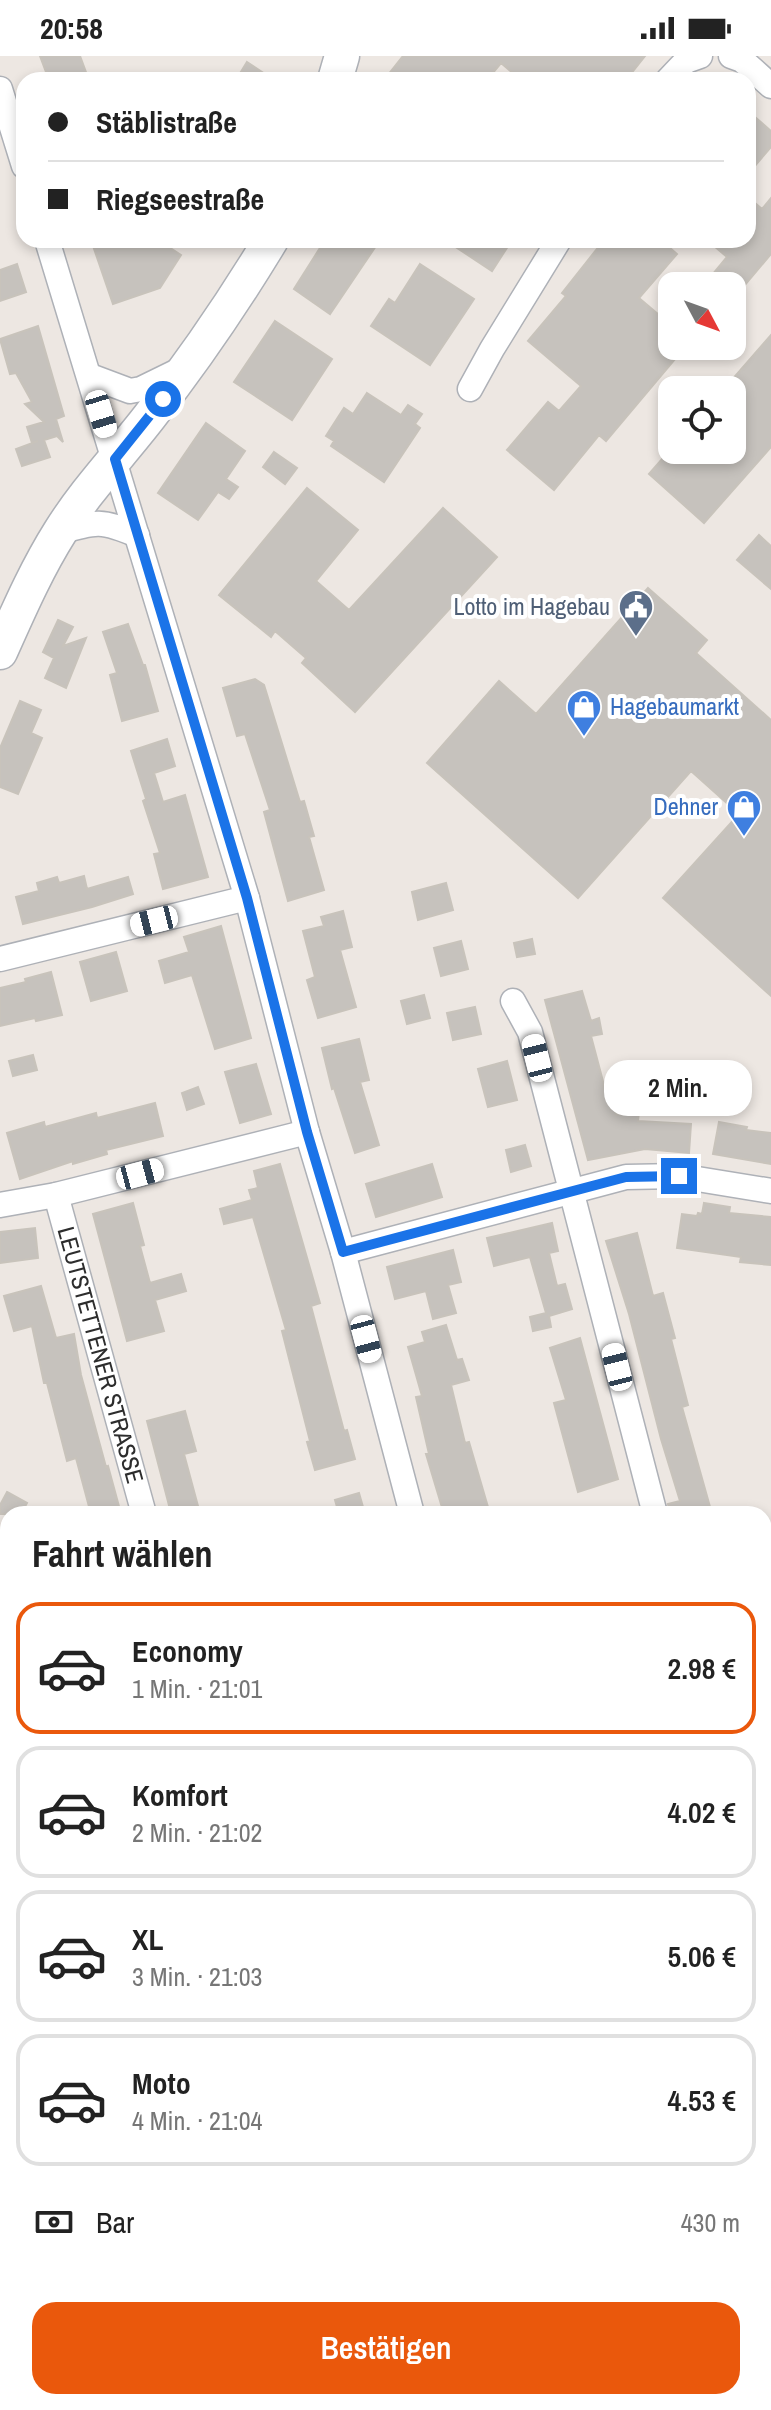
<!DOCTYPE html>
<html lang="de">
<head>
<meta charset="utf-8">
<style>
  body { margin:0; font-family:"Archivo Narrow",sans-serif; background:#f2f2f2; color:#222; height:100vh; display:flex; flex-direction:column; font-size:30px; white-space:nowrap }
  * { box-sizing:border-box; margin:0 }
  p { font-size:26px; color:#767676 }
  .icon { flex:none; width:44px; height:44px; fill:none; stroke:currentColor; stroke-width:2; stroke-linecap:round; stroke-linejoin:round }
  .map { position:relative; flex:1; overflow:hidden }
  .sheet { position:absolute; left:0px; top:1450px; width:772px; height:904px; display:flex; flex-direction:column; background:#fff; border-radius:24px 24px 0 0; box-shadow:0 4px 12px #0003 }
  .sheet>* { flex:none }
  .banner { position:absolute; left:16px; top:16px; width:740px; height:176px; border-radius:24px; box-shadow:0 4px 12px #0003; display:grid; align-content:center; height:176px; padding:0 32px; background:#fff }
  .needle { width:52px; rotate:131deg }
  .controls { position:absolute; left:658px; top:216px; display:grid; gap:16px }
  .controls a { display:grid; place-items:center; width:88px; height:88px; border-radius:16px; background:#fff; box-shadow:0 4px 12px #0003; font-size:40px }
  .end { position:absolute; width:36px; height:36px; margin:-18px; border:10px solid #1a73e8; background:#fff; box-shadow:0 0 0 4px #fff }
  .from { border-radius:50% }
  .bubble { position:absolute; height:56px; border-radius:24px; background:#fff; box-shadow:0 4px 12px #0003; font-size:26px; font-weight:600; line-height:56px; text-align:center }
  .car { position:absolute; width:24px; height:48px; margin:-24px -12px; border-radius:10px; box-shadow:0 0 6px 2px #0007; background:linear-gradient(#fff 24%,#345 0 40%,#fff 0 76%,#345 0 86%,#fff 0) }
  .banner b { display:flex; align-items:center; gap:28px; height:76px; font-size:30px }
  .banner b+b { border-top:2px solid #e0e0e0 }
  .banner i { width:20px; height:20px; background:#222 }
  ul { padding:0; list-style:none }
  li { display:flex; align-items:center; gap:24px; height:132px; margin:0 16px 12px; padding:0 16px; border:4px solid #e0e0e0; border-radius:24px }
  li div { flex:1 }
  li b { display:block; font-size:30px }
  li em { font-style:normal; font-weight:600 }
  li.active { border-color:#ea580c }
  li>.icon { width:72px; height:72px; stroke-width:1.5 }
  h2 { padding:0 32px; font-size:36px; line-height:96px }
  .pay { display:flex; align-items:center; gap:20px; height:88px; padding:0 32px; font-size:30px }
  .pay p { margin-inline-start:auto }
  .action { display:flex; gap:16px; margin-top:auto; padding:16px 32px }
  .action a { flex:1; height:92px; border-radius:24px; background:#ea580c; color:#fff; font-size:32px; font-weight:600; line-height:92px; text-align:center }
  .status { display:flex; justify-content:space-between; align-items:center; height:56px; padding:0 40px; background:#fff; direction:ltr }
  .status svg { height:22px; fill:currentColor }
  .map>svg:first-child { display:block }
  .green { fill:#bddca6 }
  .building { fill:#c6c2bd; stroke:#c8c3bb; stroke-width:2 }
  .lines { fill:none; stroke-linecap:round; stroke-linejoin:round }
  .street-casing { stroke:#aeb1b7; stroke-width:27 }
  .secondary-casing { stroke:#aeb1b7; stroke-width:37 }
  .street { stroke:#fff; stroke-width:24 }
  .secondary { stroke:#fff; stroke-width:34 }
  .route { stroke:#1a73e8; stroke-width:10 }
  .labels { text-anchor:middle; stroke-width:8; stroke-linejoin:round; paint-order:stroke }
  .service-label { font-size:24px; fill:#4e5e75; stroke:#fff; text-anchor:end }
  .shop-label { font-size:24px; fill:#366cbe; stroke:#fff; text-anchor:start }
  .street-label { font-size:24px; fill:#2d2d2d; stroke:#fff }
</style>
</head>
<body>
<div class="status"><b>20:58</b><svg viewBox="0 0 49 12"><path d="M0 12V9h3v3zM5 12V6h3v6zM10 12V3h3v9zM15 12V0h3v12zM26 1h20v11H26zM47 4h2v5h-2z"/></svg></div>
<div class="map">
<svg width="771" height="2354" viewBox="0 0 771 2354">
  <rect width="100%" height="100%" fill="#ede7e2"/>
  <path class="green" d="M0,1792L8,1795V1878L0,1875Z
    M549,2346H626L628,2354H551Z"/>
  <path class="building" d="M40,0H80L87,19L72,24H49Z
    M403,0H645L626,24H545L535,16L528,24H521L501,7L487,24H384Z
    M247,6L274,24H236Z
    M748,55L771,75V91L748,118Z
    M748,141L762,153L771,142V198L744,230H703L727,201L707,184H748Z
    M91,184H158L181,199L160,232L113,248Z
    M325,184H380L330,258L294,233Z
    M445,184H512L492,215Z
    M604,184H661L677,198L639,242L672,270V290H686L606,385L599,379L554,434L507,394L548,346L559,355L581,330L528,285L566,240L562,237Z
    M17,208L26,236L0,245V214Z
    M420,208L474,243L430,309L371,270L389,243L395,247Z
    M275,265L332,303L292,364L234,326Z
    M38,270L64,360L56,363L63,386L57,380L44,384L50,401L22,410L16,393L38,385L32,387L27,371L44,366L25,348L32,346L16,317L10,318L0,283Z
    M771,279V391L704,467L649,418L670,394H732V334H723Z
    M367,337L401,359L408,349L422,358L415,368L420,372L384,426L331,390L334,385L326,380L344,352L353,358Z
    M206,367L245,395L226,423L238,431L229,443L218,436L198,464L158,437Z
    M274,396L297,412L285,428L263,411Z
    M307,432L358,474L316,525L349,554L443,452L497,501L355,656L302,607L306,602L275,575L271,581L219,539Z
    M759,479L771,490V533L737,504Z
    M648,532L707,584L696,597L771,664V940L663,842L739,758L691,715L578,842L427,707L499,625L536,658Z
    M58,564L73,571L63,590L86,582L66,632L45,622L54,602L43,596Z
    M128,568L143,609H145L158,655L122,665L110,619L117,617L103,576Z
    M255,623L264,629L300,746L304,745L314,780L309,781L324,834L288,845L264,756L270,754L245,678L237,680L223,632Z
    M20,645L41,654L31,677L42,682L18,738L0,731V692Z
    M167,683L175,710L154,717L163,746L185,739L208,821L163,833L154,798L160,797L143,745L146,743L131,695Z
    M84,820L87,833L128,821L133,838L92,851L23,868L16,841L39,835L37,827L57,821L59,827Z
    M446,827L453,854L418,864L412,836Z
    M343,855L352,891L340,894L356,951L318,962L307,924L315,921L303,875L324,870L321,861Z
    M221,870L251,982L215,993L192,919L165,927L159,905L189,896L184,881Z
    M532,883L535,898L517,901L514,887Z
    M461,885L468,913L441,920L434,892Z
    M116,896L127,935L91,945L80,906Z
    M51,916L62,959L36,965L35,962L0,970V932L26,926L25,923Z
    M582,935L591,965L599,962L602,978L591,980L609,1048L613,1047L616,1059L639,1056L638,1065L691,1068L689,1097L645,1093L588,1104L545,944Z
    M424,939L430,962L407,968L401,945Z
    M475,951L481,978L453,984L447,957Z
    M359,983L369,1024L360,1026L379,1089L355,1097L334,1032L332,1033L322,992Z
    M33,999L37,1014L13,1020L9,1005Z
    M507,1005L517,1044L488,1051L478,1013Z
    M256,1008L271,1058L240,1067L225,1016Z
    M198,1031L204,1048L187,1054L182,1037Z
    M155,1047L163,1080L106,1094L107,1098L73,1108V1105L20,1123L7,1077L44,1066L45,1071L96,1057L97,1062Z
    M719,1066L747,1071L746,1074L771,1077V1108L713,1098Z
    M525,1089L531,1110L511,1116L506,1094Z
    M280,1108L320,1247L311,1250L344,1375L347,1374L355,1403L315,1414L307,1386L310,1385L282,1275L286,1274L253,1161L224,1168L220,1153L252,1144L249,1134L258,1132L254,1115Z
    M432,1108L442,1141L376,1161L366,1128Z
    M133,1147L144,1189L140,1190L150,1227L181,1218L186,1235L155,1244L164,1275L127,1285L93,1158Z
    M704,1147L730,1151L729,1157L771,1161V1209L740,1206L741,1201L677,1192L682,1158L697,1160L698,1157L702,1158Z
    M552,1167L558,1195L549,1197L557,1230L565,1228L572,1253L549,1260L551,1271L533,1275L530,1261L546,1257L530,1201L494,1210L487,1182Z
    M35,1172L38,1202L0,1207V1176Z
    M637,1177L653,1240L663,1237L675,1282L671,1283L688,1349L682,1351L712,1458H670L668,1448L680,1445L661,1383L629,1258L606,1185Z
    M453,1194L461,1226L448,1229L456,1257L433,1263L426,1235L395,1243L387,1211Z
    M41,1230L56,1282L74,1278L81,1319L106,1411L108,1410L120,1454L108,1458H91L76,1402L67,1405L47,1327H44L32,1270L14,1275L4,1240Z
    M446,1269L457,1304L462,1303L469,1324L451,1329L465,1387L469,1386L490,1458H444L426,1398H429L416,1341L422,1340L408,1291L425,1286L422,1276Z
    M580,1282L618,1423L578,1436L554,1347L566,1344L550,1292Z
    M185,1355L196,1395L184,1398L198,1450L171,1457L147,1365Z
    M7,1436L27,1447L21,1458H0V1449Z
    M359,1437L365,1458H339L335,1444Z
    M0,2334L8,2338V2346H23L39,2354H0Z"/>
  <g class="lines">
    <defs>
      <g id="street">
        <path d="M731,0L742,4L771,30"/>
        <path d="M668,24L686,5L700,0"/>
        <path d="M0,33L24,110"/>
        <path d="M47,184L247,842L307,1076L343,1196L412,1458"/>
        <path d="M90,320L130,335L141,333L184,312"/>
        <path d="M470,333L492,293L559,184"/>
        <path d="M60,476C96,465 102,464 137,479"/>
        <path d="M0,903L247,842"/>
        <path d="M513,945L530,976L655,1458"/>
        <path id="s1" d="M56,1139L144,1458"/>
        <path d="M0,1149L56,1139L307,1076"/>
        <path d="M343,1196L626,1121L679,1120L771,1135"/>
        <path d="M0,1509L8,1514"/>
        <path d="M764,1550L771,1548"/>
        <path d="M0,1777L8,1779"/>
        <path d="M764,1877L771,1904"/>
        <path d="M0,1887L8,1890"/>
        <path d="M0,2098L8,2101"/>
        <path d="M541,2346L543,2354"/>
        <path d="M643,2346L645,2354"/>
        <path d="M81,2354L83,2346"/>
      </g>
      <path id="secondary" d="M335,24L342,0
        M0,596C18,556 36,514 60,476C86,434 120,399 150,360C194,304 234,245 271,184"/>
    </defs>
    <use href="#street" class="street-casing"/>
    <use href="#secondary" class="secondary-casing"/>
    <use href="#street" class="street"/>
    <use href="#secondary" class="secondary"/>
  </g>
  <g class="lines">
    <path class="route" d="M163,343L115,403L247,842L307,1076L343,1196L626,1121L679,1120"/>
  </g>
  <defs>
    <symbol id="civic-pin" viewBox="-11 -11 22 30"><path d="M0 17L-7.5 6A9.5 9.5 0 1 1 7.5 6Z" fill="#5c6f8a" stroke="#fff"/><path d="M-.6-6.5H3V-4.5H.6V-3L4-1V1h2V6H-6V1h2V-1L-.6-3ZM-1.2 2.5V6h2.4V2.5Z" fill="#fff"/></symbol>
    <symbol id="shop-pin" viewBox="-11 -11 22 30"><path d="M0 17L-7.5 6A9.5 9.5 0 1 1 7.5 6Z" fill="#3f7fe0" stroke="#fff"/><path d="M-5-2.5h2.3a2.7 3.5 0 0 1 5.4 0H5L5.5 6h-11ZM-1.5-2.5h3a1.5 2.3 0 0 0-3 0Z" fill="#fff"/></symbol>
  </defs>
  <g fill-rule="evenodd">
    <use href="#civic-pin" x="616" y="531" width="40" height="54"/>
    <use href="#shop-pin" x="564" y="631" width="40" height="54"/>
    <use href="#shop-pin" x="724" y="731" width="40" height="54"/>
  </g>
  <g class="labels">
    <g class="service-label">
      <text x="610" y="559">Lotto im Hagebau</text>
    </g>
    <g class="shop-label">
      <text x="610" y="659">Hagebaumarkt</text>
      <text x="718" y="759" text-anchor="end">Dehner</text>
    </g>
    <g class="street-label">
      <text dy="8" stroke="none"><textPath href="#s1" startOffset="166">LEUTSTETTENER STRASSE</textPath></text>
    </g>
  </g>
</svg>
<div class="controls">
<a><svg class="needle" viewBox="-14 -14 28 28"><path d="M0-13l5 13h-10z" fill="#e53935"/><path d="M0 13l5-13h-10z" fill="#767676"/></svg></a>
<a><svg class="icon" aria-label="locate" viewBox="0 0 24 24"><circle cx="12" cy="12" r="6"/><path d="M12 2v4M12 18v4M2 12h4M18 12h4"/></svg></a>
</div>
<i class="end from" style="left:163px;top:343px"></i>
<i class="end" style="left:679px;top:1120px"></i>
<div class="bubble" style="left:604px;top:1004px;width:148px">2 Min.</div>
<i class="car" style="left:101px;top:358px;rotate:163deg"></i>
<i class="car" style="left:154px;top:865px;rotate:256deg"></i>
<i class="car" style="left:537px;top:1002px;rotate:346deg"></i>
<i class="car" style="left:140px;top:1118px;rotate:75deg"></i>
<i class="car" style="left:366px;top:1283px;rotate:165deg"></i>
<i class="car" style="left:617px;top:1311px;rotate:346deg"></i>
<div class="banner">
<b><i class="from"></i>Stäblistraße</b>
<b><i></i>Riegseestraße</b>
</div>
<section class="sheet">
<h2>Fahrt wählen</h2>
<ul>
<li class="active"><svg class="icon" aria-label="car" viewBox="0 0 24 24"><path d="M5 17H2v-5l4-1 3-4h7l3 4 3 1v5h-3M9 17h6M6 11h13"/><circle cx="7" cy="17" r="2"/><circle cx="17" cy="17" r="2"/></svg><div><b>Economy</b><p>1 Min. · 21:01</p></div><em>2.98 €</em></li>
<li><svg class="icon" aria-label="car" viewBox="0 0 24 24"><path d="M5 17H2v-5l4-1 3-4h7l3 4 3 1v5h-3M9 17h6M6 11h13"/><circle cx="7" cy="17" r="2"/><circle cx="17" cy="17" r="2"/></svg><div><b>Komfort</b><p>2 Min. · 21:02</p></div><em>4.02 €</em></li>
<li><svg class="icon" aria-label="car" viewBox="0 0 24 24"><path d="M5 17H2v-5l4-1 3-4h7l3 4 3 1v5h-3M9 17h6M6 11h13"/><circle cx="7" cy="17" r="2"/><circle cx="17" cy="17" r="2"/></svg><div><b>XL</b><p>3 Min. · 21:03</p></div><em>5.06 €</em></li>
<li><svg class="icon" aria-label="car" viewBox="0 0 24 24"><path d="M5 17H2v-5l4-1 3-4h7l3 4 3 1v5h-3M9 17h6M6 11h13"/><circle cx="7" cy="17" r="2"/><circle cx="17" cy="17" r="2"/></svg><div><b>Moto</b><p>4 Min. · 21:04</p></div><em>4.53 €</em></li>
</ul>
<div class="pay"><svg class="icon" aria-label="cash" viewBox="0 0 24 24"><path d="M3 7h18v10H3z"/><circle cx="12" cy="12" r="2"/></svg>Bar<p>430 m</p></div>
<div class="action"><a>Bestätigen</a></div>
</section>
</div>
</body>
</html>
